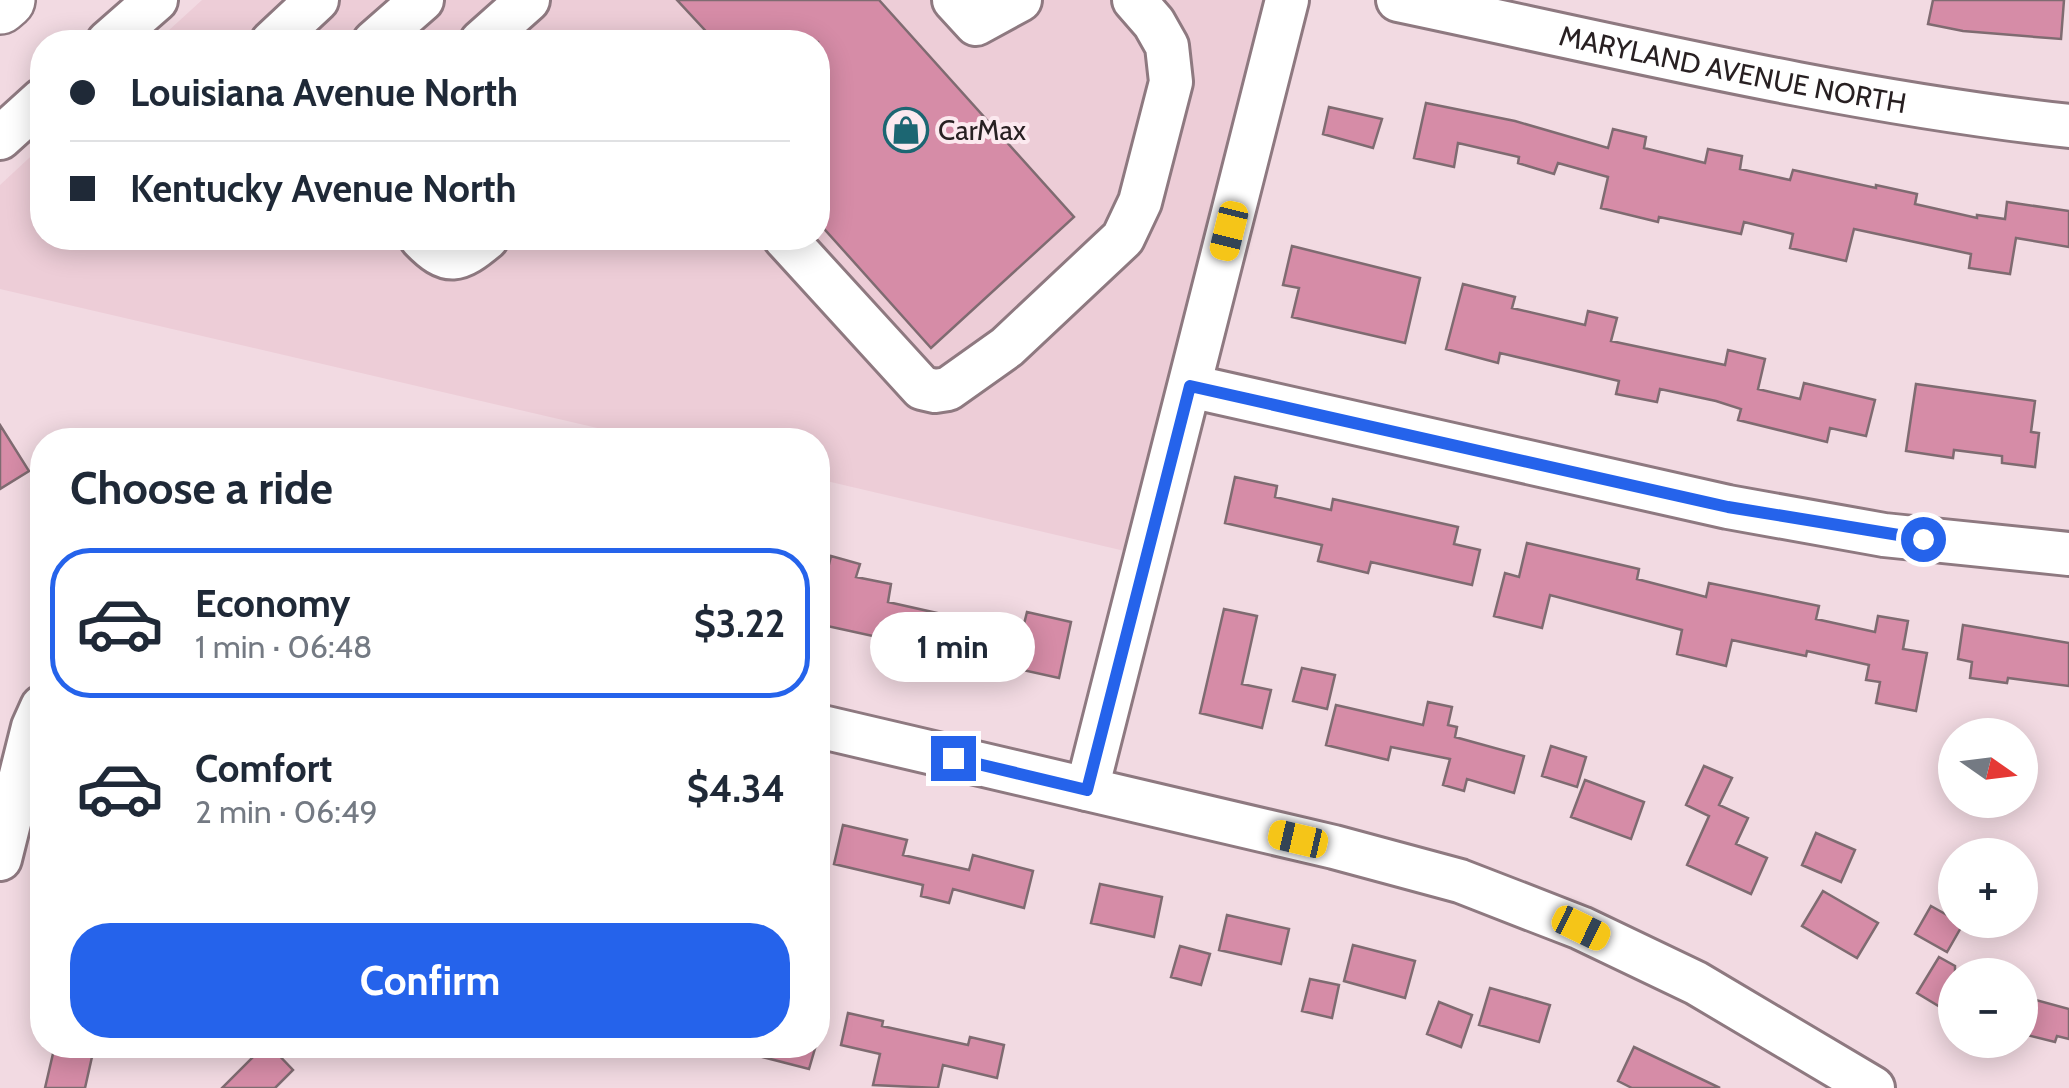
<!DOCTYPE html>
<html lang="en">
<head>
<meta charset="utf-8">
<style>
  body { margin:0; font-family:Cabin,sans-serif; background:#f6f6f7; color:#1f2937; height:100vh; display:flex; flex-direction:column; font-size:38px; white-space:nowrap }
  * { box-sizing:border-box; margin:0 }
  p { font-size:32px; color:#747a83 }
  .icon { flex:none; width:55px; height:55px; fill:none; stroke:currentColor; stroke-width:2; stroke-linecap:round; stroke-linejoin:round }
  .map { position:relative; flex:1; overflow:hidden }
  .panel { position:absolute; left:30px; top:428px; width:800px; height:630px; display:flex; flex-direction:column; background:#fff; border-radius:40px; box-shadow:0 5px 25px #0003 }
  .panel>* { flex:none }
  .hud { position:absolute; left:30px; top:30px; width:800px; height:220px; border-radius:40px; box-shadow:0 5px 25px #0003; display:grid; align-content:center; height:220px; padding:0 40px; background:#fff }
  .needle { width:65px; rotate:104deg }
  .controls { position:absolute; left:1938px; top:718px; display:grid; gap:20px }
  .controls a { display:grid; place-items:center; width:100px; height:100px; border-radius:50%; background:#fff; box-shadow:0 5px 25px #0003; font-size:50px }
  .end { position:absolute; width:45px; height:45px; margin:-22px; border:12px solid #2563eb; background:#fff; box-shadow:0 0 0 5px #fff }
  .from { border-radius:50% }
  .bubble { position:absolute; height:70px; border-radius:35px; background:#fff; box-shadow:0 5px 25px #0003; font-size:32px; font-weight:700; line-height:70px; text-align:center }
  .car { position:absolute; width:30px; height:60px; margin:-30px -15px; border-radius:12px; box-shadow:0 0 8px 2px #0007; background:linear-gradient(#f5c518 24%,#345 0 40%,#f5c518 0 76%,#345 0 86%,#f5c518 0) }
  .hud b { display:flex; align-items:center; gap:35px; height:95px; font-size:38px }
  .hud b+b { border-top:2px solid #e0e1e3 }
  .hud i { width:25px; height:25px; background:#1f2937 }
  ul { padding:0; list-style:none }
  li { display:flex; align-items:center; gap:30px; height:150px; margin:0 20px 15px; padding:0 20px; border:5px solid transparent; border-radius:40px }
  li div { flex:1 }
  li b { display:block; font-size:38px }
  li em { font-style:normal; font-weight:700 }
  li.selected { border-color:#2563eb }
  li>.icon { width:90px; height:90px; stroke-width:1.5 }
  h2 { padding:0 40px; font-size:45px; line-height:120px }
  .primary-button { display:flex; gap:20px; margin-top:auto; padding:20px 40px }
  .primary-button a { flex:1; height:115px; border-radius:40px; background:#2563eb; color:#fff; font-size:40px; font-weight:700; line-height:115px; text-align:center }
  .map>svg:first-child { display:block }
  .built { fill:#edcdd7 }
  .building { fill:#d68ca7; stroke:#7f6b71; stroke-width:2.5 }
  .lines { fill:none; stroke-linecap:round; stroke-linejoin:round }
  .minor-casing { stroke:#8e7980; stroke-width:48 }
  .highway-casing { stroke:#8e7980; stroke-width:60 }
  .minor { stroke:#fff; stroke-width:42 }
  .highway { stroke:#fff; stroke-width:55 }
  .route { stroke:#2563eb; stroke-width:12 }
  .labels { text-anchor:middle; stroke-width:8; stroke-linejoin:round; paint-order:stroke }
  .street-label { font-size:28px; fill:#282022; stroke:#fce9ef }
  .poi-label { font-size:28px; fill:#282022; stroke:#fce9ef; text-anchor:start }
</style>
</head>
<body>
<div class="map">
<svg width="2069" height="1088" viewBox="0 0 2069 1088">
  <rect width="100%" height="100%" fill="#f2dae2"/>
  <path class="built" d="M202,0H1268L1129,552L818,479V440H649L0,289V185L42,146V238H818V42H156Z"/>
  <path class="building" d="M677,0H879L1074,217L931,348L818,222V42H716Z
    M1933,0H2064L2061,39L1963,31L1928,24Z
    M1426,103L1515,121L1608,148L1613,129L1646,137L1644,148L1705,163L1708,149L1742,156L1740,169L1790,180L1793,170L1876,188V185L1917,194L1915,204L1977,218V215L2005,219L2007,202L2069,211V247L2016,238L2010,274L1969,268L1971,254L1854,229L1846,261L1790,248L1793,234L1744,222L1741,234L1659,217L1658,222L1601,208L1608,177L1558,163L1554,174L1518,163L1519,157L1458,143L1454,167L1414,158Z
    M1329,107L1382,119L1373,148L1323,134Z
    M1292,246L1420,278L1405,343L1292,317L1299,288L1283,285Z
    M1463,284L1515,297L1512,308L1585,325L1588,311L1617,318L1611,341L1725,365L1728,350L1765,359L1758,389L1800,399L1804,383L1875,400L1866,436L1830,428L1827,442L1738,420L1741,409L1716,401L1660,389L1657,402L1616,394L1619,381L1500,353L1498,363L1446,349Z
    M1916,384L2035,401L2031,432L2039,433L2035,467L2002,463V456L1954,450L1953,458L1906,451Z
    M0,425L29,471L0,489Z
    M1235,477L1277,486L1275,497L1331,510L1333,499L1458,527L1454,544L1480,550L1472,585L1371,562L1368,573L1318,561L1322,545L1225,523Z
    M1527,543L1639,569L1637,579L1706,597L1709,583L1819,606L1816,619L1875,632L1878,616L1908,621L1903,649L1927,653L1916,711L1876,703L1880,682L1866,680L1869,665L1807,651L1806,656L1732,640L1726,666L1677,654L1682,630L1550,595L1542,628L1494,616L1505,573L1519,577Z
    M831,556L860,564L856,577L891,584L888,602L1022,632L1027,612L1071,622L1059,678L1009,667L1008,670L946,656V652L818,624V579L825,581Z
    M1224,609L1257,616L1242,684L1271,690L1262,728L1200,713Z
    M1963,625L2069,643V686L2008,678L2007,683L1970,678L1972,662L1958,659Z
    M1302,668L1335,675L1327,709L1293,701Z
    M1428,702L1452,707L1448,725L1457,727L1455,737L1524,756L1514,793L1467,779L1464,791L1443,785L1450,759L1391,747L1388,760L1326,745L1336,705L1423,725Z
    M1551,746L1586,757L1577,787L1542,776Z
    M1704,766L1732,778L1719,805L1748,818L1736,844L1767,858L1751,894L1687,865L1709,816L1686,805Z
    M1585,780L1644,802L1631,839L1571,817Z
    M843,825L907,840L903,855L969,870L973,855L1033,871L1024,908L953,889L949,903L921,896L923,885L834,864Z
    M1816,833L1855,850L1841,882L1802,865Z
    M1100,884L1162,897L1154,937L1091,923Z
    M1823,891L1878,923L1857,958L1802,926Z
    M1931,906L1963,924L1947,952L1915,934Z
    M1227,915L1289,929L1281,964L1219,950Z
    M1353,945L1415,961L1405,998L1344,981Z
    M1180,946L1210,954L1201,985L1171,977Z
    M1939,957L1955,966V1016L1917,993Z
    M1310,979L1339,985L1332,1018L1302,1011Z
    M1490,988L1550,1005L1539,1042L1479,1025Z
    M2032,999L2069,1009V1039L2057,1036L2055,1042L2023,1034Z
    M1439,1002L1472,1015L1461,1047L1427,1034Z
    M848,1013L883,1021L882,1026L968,1045L970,1037L1004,1045L997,1078L943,1065L938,1088L873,1085L880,1054L841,1045Z
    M55,1045L94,1048L85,1088H45Z
    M265,1045H269L293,1070L275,1088H222Z
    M748,1045H816L809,1069L747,1053Z
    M1634,1047L1720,1088H1632L1618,1081Z"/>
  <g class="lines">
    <defs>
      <g id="minor">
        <path d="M954,0L976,24L1020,0"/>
        <path id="s1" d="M1398,0C1621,47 1843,101 2069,126"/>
        <path d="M108,42L156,0"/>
        <path d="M272,42L317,0"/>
        <path d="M374,42L422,0"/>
        <path d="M481,42L528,0"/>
        <path d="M0,138L42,100"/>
        <path d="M421,238C448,266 458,262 487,238"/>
        <path d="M785,238L922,388L935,391L948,389L1007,347L1123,238L1140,202L1171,82L1167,46L1154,23L1134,0"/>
        <path d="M1190,386L1728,507L1884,535L2069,554"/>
        <path d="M818,726L1334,847L1460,881L1581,928L1696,983L1873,1088"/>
        <path d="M1087,789L1287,0"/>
        <path d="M0,859L33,727L42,707"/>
      </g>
      <path id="highway" d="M0,6L7,0"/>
    </defs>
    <use href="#minor" class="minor-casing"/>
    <use href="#highway" class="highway-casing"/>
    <use href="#minor" class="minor"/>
    <use href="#highway" class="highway"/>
  </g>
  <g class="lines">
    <path class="route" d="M953,758L1087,790L1190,386L1728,507L1923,539"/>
  </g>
  <defs>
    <symbol id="shop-ring" viewBox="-11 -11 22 22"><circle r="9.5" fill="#fce9ef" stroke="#1c6672" stroke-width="1.5"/><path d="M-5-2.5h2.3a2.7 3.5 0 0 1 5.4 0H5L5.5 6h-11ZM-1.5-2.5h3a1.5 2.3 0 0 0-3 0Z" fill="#1c6672"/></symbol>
  </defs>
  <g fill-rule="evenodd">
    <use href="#shop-ring" x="881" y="105" width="50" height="50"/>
  </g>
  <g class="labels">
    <g class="street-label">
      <text dy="10" stroke="none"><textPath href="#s1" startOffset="342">MARYLAND AVENUE NORTH</textPath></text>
    </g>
    <g class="poi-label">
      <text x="938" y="140">CarMax</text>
    </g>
  </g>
</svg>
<div class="controls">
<a><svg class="needle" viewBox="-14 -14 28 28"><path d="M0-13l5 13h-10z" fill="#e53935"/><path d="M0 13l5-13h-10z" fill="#747a83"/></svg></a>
<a>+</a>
<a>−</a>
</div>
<i class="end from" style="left:1923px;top:539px"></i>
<i class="end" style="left:953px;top:758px"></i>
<div class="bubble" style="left:870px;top:612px;width:165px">1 min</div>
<i class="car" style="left:1229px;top:231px;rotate:194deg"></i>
<i class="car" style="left:1298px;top:839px;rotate:283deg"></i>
<i class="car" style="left:1581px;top:928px;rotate:116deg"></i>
<div class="hud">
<b><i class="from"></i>Louisiana Avenue North</b>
<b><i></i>Kentucky Avenue North</b>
</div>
<section class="panel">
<h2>Choose a ride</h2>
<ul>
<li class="selected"><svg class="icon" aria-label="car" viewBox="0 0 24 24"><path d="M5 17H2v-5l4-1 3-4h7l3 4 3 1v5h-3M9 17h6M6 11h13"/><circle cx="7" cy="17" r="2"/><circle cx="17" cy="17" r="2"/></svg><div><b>Economy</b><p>1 min · 06:48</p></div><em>$3.22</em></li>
<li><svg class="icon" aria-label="car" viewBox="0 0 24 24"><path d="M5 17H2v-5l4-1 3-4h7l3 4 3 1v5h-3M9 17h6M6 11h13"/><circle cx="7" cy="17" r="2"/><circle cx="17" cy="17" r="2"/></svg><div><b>Comfort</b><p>2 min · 06:49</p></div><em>$4.34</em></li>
</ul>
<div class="primary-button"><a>Confirm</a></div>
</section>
</div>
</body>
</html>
